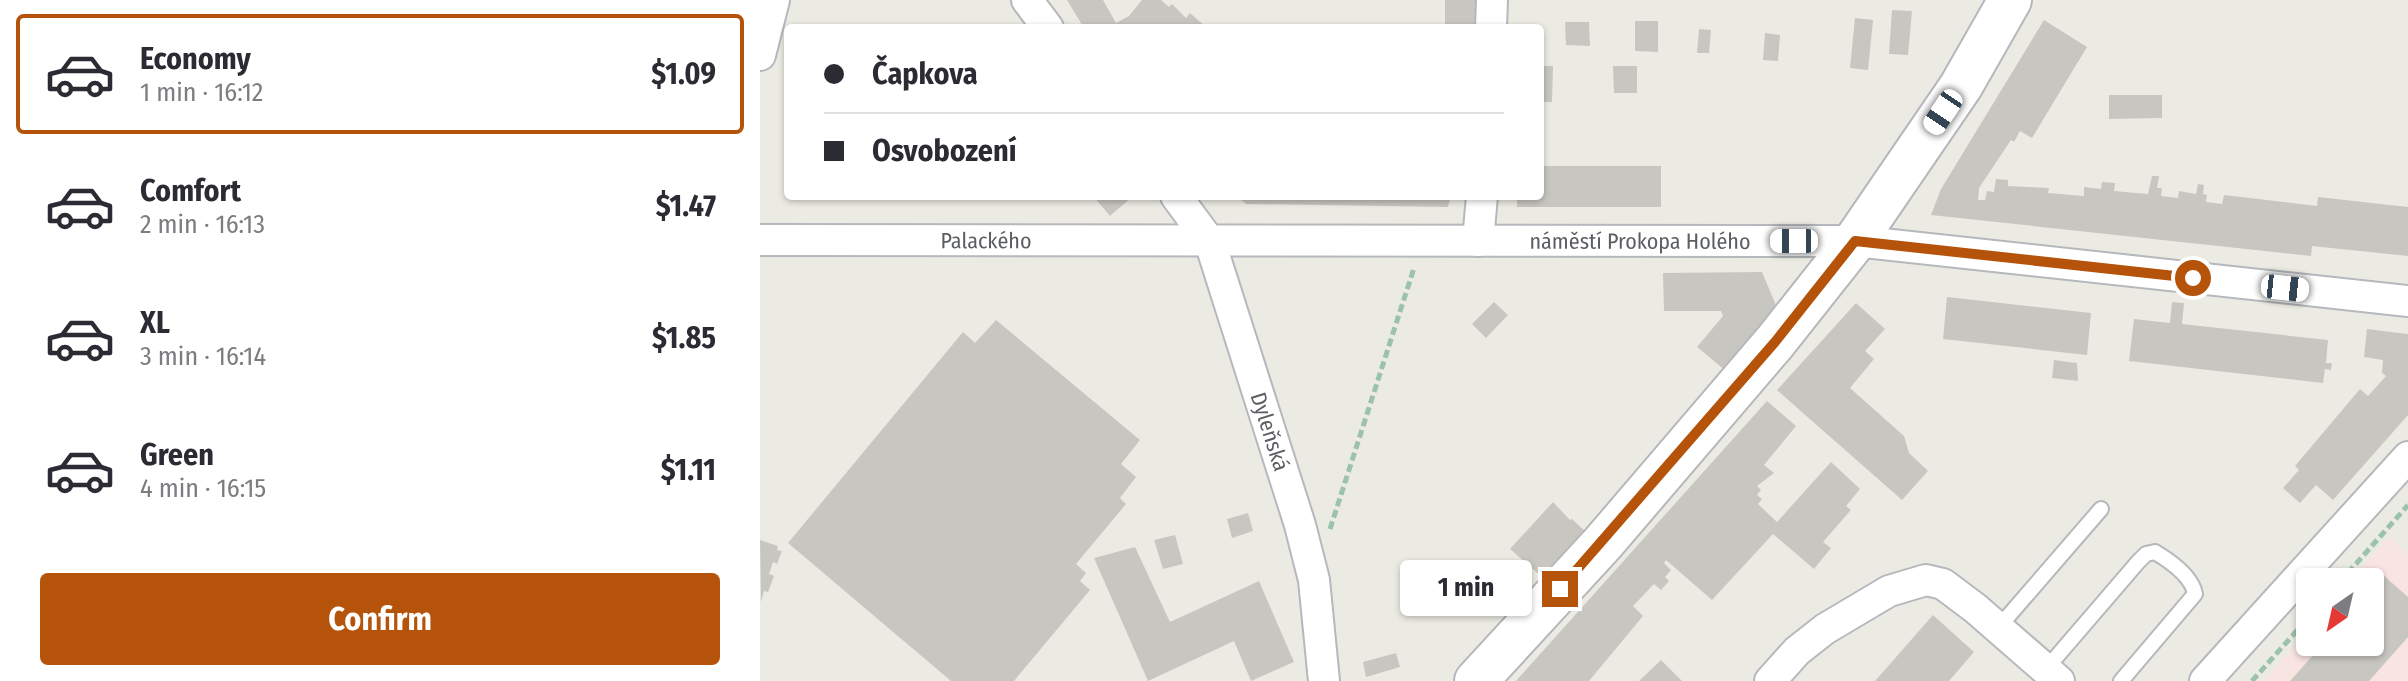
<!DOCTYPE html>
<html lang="en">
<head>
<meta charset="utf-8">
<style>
  body { margin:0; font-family:"Fira Sans Condensed",sans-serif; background:#f7f7f7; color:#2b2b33; height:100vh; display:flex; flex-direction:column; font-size:30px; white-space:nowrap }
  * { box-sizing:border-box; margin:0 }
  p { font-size:26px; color:#7c7c81 }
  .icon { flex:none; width:44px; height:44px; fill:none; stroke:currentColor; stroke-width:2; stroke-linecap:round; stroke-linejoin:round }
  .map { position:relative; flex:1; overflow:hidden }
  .panel { display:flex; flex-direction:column; background:#fff; width:760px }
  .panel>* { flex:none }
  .top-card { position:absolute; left:24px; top:24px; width:760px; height:176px; border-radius:8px; box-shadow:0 2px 6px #0004; display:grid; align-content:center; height:176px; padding:0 40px; background:#fff }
  .needle { width:52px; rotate:214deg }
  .fabs { position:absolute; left:1536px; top:568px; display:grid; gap:16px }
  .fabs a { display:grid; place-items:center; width:88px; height:88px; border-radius:8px; background:#fff; box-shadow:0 2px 6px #0004; font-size:40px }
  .end { position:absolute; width:36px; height:36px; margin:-18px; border:10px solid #b45309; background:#fff; box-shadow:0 0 0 4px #fff }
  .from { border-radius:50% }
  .bubble { position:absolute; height:56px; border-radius:8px; background:#fff; box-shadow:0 2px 6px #0004; font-size:26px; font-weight:700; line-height:56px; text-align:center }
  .car { position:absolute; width:24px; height:48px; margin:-24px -12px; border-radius:10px; box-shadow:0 0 6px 2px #0007; background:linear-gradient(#fff 24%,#345 0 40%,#fff 0 76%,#345 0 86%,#fff 0) }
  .top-card b { display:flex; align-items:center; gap:28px; height:76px; font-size:30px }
  .top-card b+b { border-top:2px solid #e1e1e2 }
  .top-card i { width:20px; height:20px; background:#2b2b33 }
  ul { padding:14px 0 0; list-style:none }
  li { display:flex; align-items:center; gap:24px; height:120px; margin:0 16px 12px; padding:0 24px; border:4px solid transparent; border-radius:8px }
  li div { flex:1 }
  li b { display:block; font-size:30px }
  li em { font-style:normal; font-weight:700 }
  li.selected { border-color:#b45309 }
  li>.icon { width:72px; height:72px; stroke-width:1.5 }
  .button { display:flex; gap:16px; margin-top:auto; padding:16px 40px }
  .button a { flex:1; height:92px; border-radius:8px; background:#b45309; color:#fff; font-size:32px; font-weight:700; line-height:92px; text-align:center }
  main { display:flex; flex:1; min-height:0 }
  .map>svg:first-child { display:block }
  .medical { fill:#f8e4e0 }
  .building { fill:#c8c6c0 }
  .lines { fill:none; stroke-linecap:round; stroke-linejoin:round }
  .lane-casing { stroke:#b5b8bc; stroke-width:18 }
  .street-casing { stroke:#b5b8bc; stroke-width:34 }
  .secondary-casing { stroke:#b5b7bc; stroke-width:46 }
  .path { stroke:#9cc2a9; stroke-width:5; stroke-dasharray:8 4; stroke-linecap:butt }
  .lane { stroke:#fff; stroke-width:14 }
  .street { stroke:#fff; stroke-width:30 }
  .secondary { stroke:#fff; stroke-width:42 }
  .route { stroke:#b45309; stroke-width:10 }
  .labels { text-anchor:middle; stroke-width:7; stroke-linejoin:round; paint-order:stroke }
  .street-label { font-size:22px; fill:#5b5e62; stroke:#fff }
</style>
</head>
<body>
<main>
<section class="panel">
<ul>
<li class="selected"><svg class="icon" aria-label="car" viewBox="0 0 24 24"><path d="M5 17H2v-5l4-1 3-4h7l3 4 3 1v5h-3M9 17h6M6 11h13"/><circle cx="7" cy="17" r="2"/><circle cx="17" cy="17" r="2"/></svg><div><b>Economy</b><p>1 min · 16:12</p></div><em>$1.09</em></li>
<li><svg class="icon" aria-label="car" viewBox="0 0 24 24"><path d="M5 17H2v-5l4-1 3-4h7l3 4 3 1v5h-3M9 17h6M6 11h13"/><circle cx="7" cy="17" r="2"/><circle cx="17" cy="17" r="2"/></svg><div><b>Comfort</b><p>2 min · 16:13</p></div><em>$1.47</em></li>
<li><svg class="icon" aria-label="car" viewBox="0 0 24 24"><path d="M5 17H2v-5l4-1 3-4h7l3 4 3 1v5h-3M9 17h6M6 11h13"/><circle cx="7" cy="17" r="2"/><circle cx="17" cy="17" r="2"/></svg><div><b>XL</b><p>3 min · 16:14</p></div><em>$1.85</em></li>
<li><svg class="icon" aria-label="car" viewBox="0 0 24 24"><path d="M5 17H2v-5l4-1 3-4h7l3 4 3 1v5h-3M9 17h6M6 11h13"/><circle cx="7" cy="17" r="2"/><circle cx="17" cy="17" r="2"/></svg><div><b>Green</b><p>4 min · 16:15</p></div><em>$1.11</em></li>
</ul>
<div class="button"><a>Confirm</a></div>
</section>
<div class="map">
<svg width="1648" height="681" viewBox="0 0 1648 681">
  <rect width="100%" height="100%" fill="#ecebe3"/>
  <path class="medical" d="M1629,537L1648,554V681H1504L1550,628V642H1610V582H1590Z"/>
  <path class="building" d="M307,0H343L356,23L369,16L382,0H401L409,7L412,4L426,18L430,13L447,28H324Z
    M685,0H719V28H685Z
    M1132,10L1152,11L1148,55L1129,54Z
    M1095,18L1113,20L1108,70L1090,68Z
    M1284,20L1327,47L1272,138L1260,131L1254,142L1251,140L1219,188L1218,200H1225L1227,191L1234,192L1236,179L1248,180V186L1289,188L1288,193L1324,196V187L1341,189L1342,182L1355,183L1354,191L1388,194L1392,176H1399L1397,188H1402L1401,196L1418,198L1419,191L1436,194L1438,184L1444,185L1443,194L1447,195L1446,202L1462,204L1464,195L1557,206L1558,197L1648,207V256L1552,246L1551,256L1171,215L1181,189Z
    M875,21H898V52L875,51Z
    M805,22H829L830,46L806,45Z
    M939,29L951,30L949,53H937Z
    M1005,33L1020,35L1018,61L1003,60Z
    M780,66H793L792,102H780Z
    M853,66H877V93H854Z
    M1349,95H1402V118L1349,119Z
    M780,166H901V207H757V196H780Z
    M333,196H373L350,216Z
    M477,196H691L688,207L486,204Z
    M1002,272L1018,310L966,371L937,347L963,316L961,311H904L903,273Z
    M1187,297L1331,313L1327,355L1183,339Z
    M734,302L748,315L726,338L712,324Z
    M1412,302L1424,303L1422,324L1568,340L1566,363H1572L1571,370L1565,369L1563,383L1369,361L1374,319L1410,323Z
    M1096,303L1125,329L1105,351L1114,359L1090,388L1144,436L1149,453L1168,471L1142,500L1017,390Z
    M236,320L380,440L361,464L376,477L360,498L366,504L316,564L326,573L320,581L330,590L254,681H191L28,543L203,332L215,343Z
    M1607,329L1648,334V415L1573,500L1556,485L1540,503L1523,488L1539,470L1535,466L1600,389L1608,396L1626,376L1622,373L1623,360L1604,357Z
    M1294,360L1317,363L1318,381L1292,378Z
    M1007,401L1036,426L1004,465L1014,473L997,486L1001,490L997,495L1002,499L998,504L1017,522L1071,462L1100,489L1086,506L1091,510L1063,542L1071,548L1054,569L1013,534L952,600L906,560L904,563L911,570L905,577L909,581L901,590L894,584L873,606L883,616L829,681H756Z
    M793,502L810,520L812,519L827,533L782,577L750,549Z
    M488,513L493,531L472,538L467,519Z
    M415,535L423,564L403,569L394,540Z
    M0,540L18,546L17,550L22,551L17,564L13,562L9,574L14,576L8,592L4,591L1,602Z
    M375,547L410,622L499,581L534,662L491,681L474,641L388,681L334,558Z
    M1623,575L1648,597V637L1609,681H1530L1565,642H1610V590Z
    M1173,615L1214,652L1189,681H1115Z
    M636,653L640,667L606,677L603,662Z
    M901,660L922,681H879Z"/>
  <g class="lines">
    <defs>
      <path id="lane" d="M1238,628L1341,509
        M1286,669L1378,562L1386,554L1395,552C1410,561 1432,576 1435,594L1361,681"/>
      <g id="street">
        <path d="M267,0L288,28"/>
        <path d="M731,28L732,0"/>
        <path d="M0,55L14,0"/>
        <path id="s1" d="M416,196L450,242L540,525L554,580L564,681"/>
        <path id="s2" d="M0,240L1095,241L1648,301"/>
        <path d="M718,241L722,196"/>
        <path d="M1010,681L1037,651L1065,629L1129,591L1166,580L1183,584L1215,608L1299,681"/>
        <path d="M1445,681L1648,457"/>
      </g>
      <path id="secondary" d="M716,681L843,543L1015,342L1095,241L1201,86L1250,0"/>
    </defs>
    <use href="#lane" class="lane-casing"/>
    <use href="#street" class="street-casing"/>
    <use href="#secondary" class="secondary-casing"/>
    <path class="path" d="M570,529L654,268
      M1580,582L1648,505
      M1492,681L1550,616"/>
    <use href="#lane" class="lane"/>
    <use href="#street" class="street"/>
    <use href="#secondary" class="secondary"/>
  </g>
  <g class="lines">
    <path class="route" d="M800,589L1015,342L1095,241L1433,278"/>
  </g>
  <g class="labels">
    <g class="street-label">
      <text dy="8" stroke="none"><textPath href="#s2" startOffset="880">náměstí Prokopa Holého</textPath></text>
      <text dy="8" stroke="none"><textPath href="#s2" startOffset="226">Palackého</textPath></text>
      <text dy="8" stroke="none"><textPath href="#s1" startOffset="256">Dyleňská</textPath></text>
    </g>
  </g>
</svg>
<div class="fabs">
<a><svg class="needle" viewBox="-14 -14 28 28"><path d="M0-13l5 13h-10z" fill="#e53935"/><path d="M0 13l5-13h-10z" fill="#7c7c81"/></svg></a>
</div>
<i class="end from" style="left:1433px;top:278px"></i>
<i class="end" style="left:800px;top:589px"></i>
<div class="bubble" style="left:640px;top:560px;width:132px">1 min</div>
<i class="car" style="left:1183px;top:112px;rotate:214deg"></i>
<i class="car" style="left:1034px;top:241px;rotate:270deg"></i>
<i class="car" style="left:1525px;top:288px;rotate:96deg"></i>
<div class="top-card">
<b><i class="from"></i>Čapkova</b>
<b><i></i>Osvobození</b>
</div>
</div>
</main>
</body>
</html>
